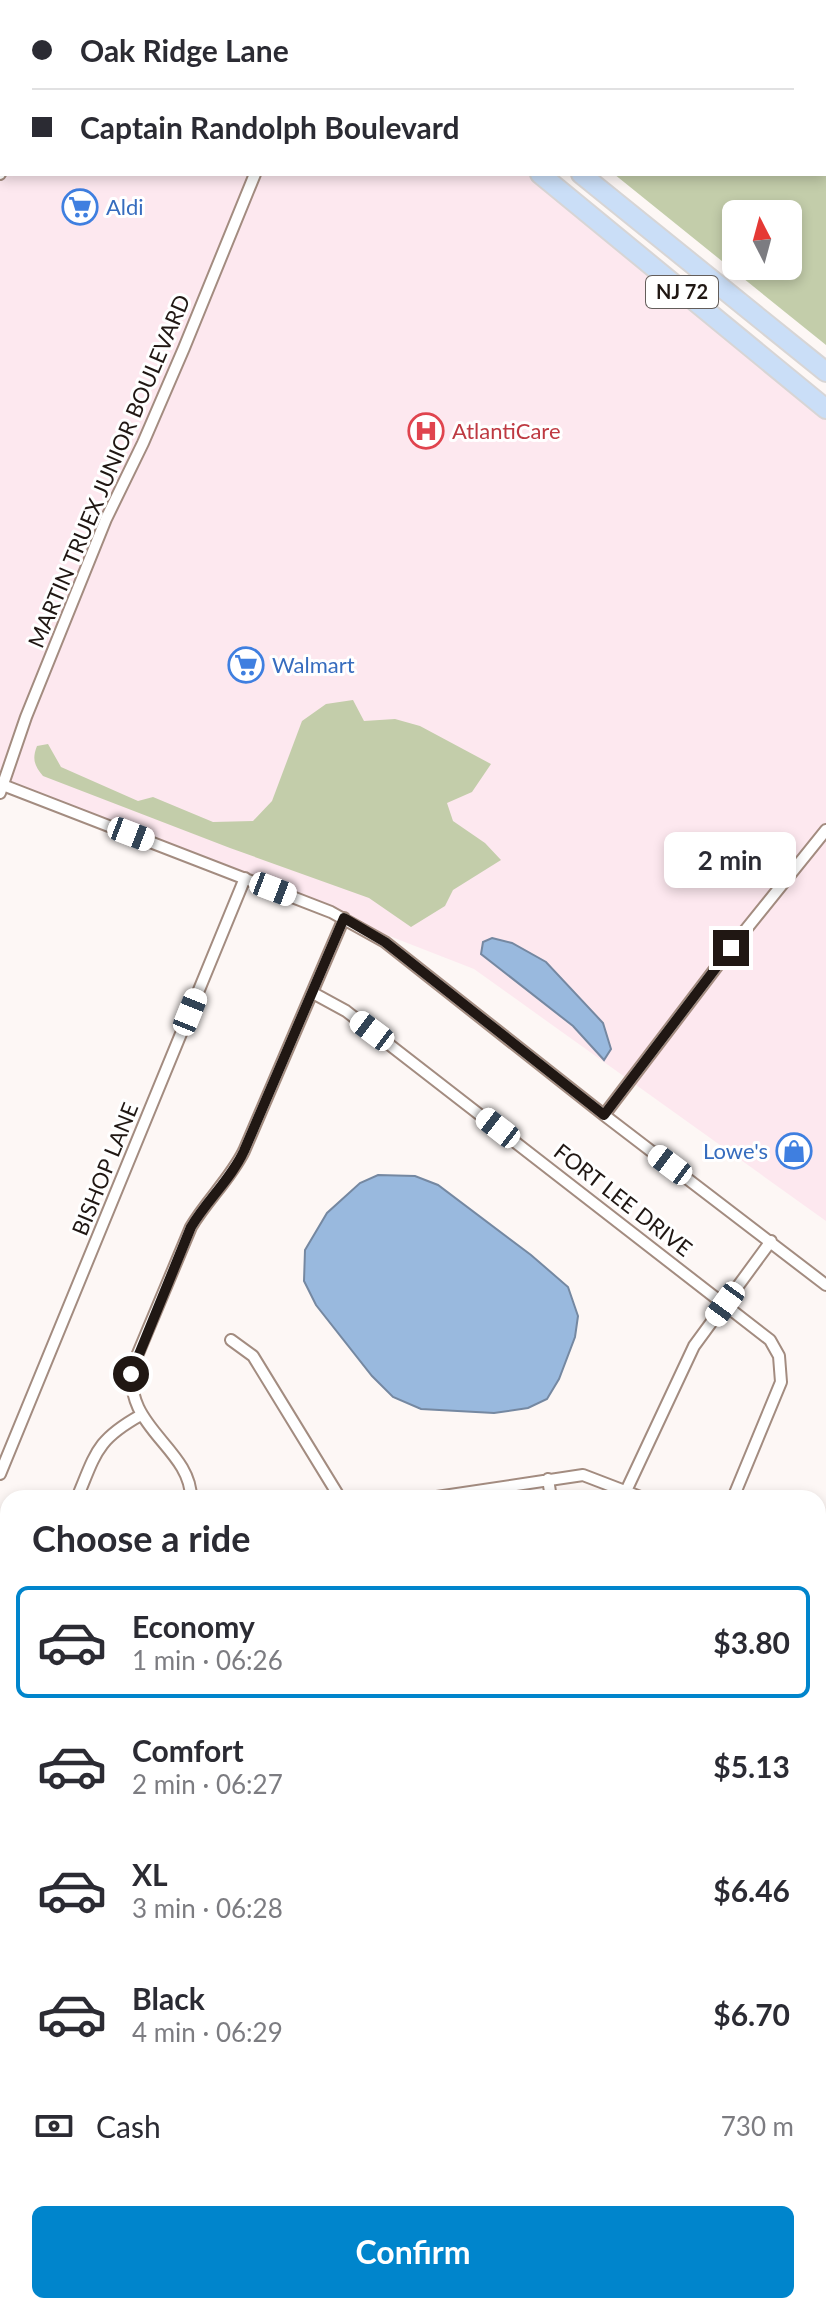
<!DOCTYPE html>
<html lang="en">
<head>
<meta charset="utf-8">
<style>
  body { margin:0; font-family:Lato,sans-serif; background:#f7f7f7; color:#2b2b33; height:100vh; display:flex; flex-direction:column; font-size:30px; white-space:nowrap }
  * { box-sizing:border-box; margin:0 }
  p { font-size:26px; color:#7c7c81 }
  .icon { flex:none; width:44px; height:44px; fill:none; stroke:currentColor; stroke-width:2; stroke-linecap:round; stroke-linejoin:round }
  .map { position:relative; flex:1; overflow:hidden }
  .details { position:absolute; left:0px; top:1490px; width:826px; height:824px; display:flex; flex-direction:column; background:#fff; border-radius:24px 24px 0 0; box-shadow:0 4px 12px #0003 }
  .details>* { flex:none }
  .banner { position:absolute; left:0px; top:0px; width:826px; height:176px; box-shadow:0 4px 12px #0003; display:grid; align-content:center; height:176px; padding:0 32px; background:#fff }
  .needle { width:52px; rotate:354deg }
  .buttons { position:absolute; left:722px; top:200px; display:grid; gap:16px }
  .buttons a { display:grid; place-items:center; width:80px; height:80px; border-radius:12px; background:#fff; box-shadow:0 4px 12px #0003; font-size:40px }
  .end { position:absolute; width:36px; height:36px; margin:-18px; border:10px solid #201713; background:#fff; box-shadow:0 0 0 4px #fff }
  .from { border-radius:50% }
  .bubble { position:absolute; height:56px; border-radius:12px; background:#fff; box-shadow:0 4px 12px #0003; font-size:26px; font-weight:700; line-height:56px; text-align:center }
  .car { position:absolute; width:24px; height:48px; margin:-24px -12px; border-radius:10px; box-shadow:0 0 6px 2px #0007; background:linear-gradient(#fff 24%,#345 0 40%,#fff 0 76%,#345 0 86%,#fff 0) }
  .banner b { display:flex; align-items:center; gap:28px; height:76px; font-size:30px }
  .banner b+b { border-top:2px solid #e1e1e2 }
  .banner i { width:20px; height:20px; background:#2b2b33 }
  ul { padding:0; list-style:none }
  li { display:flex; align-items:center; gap:24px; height:112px; margin:0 16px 12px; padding:0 16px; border:4px solid transparent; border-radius:12px }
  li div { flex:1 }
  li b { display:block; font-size:30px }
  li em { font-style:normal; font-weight:700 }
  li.current { border-color:#0085cc }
  li>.icon { width:72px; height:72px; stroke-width:1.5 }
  h2 { padding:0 32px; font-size:36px; line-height:96px }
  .pay { display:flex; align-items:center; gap:20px; height:88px; padding:0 32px; font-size:30px }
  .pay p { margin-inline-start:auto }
  .cta { display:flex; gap:16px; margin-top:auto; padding:16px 32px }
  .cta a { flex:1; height:92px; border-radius:12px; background:#0085cc; color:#fff; font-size:32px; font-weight:700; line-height:92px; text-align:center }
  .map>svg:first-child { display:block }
  .commercial { fill:#fde8ef }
  .green { fill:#c3cdaa; fill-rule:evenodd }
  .water { fill:#99b9de; stroke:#7588a1; stroke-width:2 }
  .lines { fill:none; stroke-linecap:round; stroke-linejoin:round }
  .minor-casing { stroke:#a38c80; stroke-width:14 }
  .trunk-casing { stroke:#d7d5d5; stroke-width:22 }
  .minor { stroke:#fff; stroke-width:10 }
  .trunk { stroke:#cadef7; stroke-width:18 }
  .route { stroke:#201713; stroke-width:10 }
  .labels { text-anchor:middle; stroke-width:6; stroke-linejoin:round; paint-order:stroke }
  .shield { fill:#fff; stroke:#635d5a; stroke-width:2 }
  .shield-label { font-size:20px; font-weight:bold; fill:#201713 }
  .shop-label { font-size:22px; fill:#366cbe; stroke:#fff; text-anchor:start }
  .health-label { font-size:22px; fill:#be3a42; stroke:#fff; text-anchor:start }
  .street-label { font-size:22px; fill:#201713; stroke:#fff }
</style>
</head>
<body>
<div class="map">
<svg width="826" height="2314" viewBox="0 0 826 2314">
  <rect width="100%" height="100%" fill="#fdf7f5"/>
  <path class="commercial" d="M0,0L352,2H2V174H540L826,409V1221L474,969L0,784Z"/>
  <path class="green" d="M639,0H826V345L614,174H824V2ZM736,214H788V266H736Z
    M353,700L364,721L395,719L420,726L491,764L472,792L447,803L453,821L485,843L501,860L453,890L445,906L411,927L369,898L230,848L43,776C34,765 32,759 37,746L48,744L61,767L138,801L153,797L213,822L253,821L272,801L302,721L326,704Z
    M0,1848L8,1851V1889L0,1886Z
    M818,2224L826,2227V2314H333L335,2306H818Z"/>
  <path class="water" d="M492,938L512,943L546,962L603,1023L611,1049L604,1060L573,1026L481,954L483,942Z
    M378,1175L415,1176L438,1185L531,1255L568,1287L578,1316L575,1337L559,1379L547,1399L528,1408L494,1413L421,1409L393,1397L372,1376L316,1305L304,1281L305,1250L327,1213L360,1183Z"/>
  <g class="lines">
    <defs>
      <path id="minor" d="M137,0L142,2
        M156,0L166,2
        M70,2L71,0
        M368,2L370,0
        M0,174L2,169
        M0,784L331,912L385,942L604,1115L826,1285
        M0,793L26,717L106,519L143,443L184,348L255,174
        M313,993L346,1011L770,1340L779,1356L781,1382L733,1498
        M604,1115L731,948L826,830
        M231,1340L253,1356L340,1498
        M0,1474L245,878
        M548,1479L551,1498
        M626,1491L694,1346L771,1241
        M77,1498C96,1453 96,1440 141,1415
        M191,1498C191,1447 119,1426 134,1363L191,1227C207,1200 230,1179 244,1151L344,918
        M430,1498L583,1475L643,1498
        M818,1573L826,1576
        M818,1682L826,1681
        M0,1683L8,1664
        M0,1790L8,1796
        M818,1943L826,1940
        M0,2015L8,2017
        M820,2126L826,2136
        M0,2200L8,2161
        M661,2306L682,2314
        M179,2314L180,2306"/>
      <path id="trunk" d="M350,0L352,2
        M388,0L390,2
        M229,2L230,0
        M540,174L826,409
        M581,174L826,372"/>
    </defs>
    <use href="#minor" class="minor-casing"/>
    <use href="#trunk" class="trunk-casing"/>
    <use href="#minor" class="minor"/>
    <use href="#trunk" class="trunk"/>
  </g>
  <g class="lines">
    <path class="route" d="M131,1374L191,1227C207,1200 231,1179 244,1151L344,918L385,942L604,1115L731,948"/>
  </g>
  <defs>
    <symbol id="supermarket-ring" viewBox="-11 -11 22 22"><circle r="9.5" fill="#fff" stroke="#3f7fe0" stroke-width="1.5"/><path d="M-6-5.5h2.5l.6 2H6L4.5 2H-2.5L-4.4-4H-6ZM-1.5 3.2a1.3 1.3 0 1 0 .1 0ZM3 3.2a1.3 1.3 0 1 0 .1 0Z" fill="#3f7fe0"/></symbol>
    <symbol id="hospital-ring" viewBox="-11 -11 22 22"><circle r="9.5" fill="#fff" stroke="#e0444e" stroke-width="1.5"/><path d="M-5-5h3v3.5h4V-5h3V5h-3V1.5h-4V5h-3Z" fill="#e0444e"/></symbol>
    <symbol id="shop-ring" viewBox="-11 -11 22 22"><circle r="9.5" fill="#fff" stroke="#3f7fe0" stroke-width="1.5"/><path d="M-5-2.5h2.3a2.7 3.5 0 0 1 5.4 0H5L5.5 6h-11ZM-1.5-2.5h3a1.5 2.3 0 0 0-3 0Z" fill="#3f7fe0"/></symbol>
  </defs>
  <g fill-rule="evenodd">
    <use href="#supermarket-ring" x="60" y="187" width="40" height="40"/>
    <use href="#hospital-ring" x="406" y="411" width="40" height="40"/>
    <use href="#supermarket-ring" x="226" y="645" width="40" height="40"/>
    <use href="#shop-ring" x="774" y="1131" width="40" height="40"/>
  </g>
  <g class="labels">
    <rect class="shield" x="646" y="276" width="72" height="32" rx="6"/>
    <g class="shield-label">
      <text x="682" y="299">NJ 72</text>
    </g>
    <g class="shop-label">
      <text x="106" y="215">Aldi</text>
      <text x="272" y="673">Walmart</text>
      <text x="768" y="1159" text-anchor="end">Lowe's</text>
    </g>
    <g class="health-label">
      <text x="452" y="439">AtlantiCare</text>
    </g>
    <g class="street-label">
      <text transform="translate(109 471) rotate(-67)" y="8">MARTIN TRUEX JUNIOR BOULEVARD</text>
      <text transform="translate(105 1169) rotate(-68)" y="8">BISHOP LANE</text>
      <text transform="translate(623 1200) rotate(38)" y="8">FORT LEE DRIVE</text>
    </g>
  </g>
</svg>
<div class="buttons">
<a><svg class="needle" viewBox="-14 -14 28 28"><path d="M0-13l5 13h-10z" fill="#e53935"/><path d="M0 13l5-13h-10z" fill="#7c7c81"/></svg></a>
</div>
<i class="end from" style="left:131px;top:1374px"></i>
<i class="end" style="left:731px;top:948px"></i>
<div class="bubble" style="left:664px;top:832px;width:132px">2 min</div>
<i class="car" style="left:131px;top:834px;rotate:111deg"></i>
<i class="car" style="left:273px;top:889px;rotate:111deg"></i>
<i class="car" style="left:190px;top:1012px;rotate:22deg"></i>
<i class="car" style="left:372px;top:1031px;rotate:307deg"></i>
<i class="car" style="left:498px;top:1128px;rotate:308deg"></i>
<i class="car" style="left:670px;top:1165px;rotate:307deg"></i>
<i class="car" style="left:725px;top:1304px;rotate:216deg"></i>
<div class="banner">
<b><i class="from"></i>Oak Ridge Lane</b>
<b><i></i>Captain Randolph Boulevard</b>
</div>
<section class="details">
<h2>Choose a ride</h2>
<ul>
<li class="current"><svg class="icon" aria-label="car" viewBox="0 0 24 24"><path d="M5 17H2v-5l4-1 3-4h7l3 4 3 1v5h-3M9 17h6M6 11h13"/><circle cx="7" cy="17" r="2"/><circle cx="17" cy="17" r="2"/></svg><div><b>Economy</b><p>1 min · 06:26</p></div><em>$3.80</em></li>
<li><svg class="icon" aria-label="car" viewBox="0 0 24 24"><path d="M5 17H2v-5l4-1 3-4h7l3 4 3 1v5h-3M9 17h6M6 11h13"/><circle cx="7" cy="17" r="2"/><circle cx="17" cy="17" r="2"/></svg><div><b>Comfort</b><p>2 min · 06:27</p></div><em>$5.13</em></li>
<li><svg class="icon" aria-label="car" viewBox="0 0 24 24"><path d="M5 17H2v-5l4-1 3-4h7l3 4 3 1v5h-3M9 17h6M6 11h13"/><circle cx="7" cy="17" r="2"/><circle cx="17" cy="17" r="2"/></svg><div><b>XL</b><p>3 min · 06:28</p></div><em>$6.46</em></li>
<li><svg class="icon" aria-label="car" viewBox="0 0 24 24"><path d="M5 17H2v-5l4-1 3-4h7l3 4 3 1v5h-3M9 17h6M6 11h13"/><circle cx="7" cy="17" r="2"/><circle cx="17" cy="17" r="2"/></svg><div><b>Black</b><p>4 min · 06:29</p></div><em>$6.70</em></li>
</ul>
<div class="pay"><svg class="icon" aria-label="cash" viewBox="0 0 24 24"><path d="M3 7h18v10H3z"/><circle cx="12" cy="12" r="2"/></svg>Cash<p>730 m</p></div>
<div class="cta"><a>Confirm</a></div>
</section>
</div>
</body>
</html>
